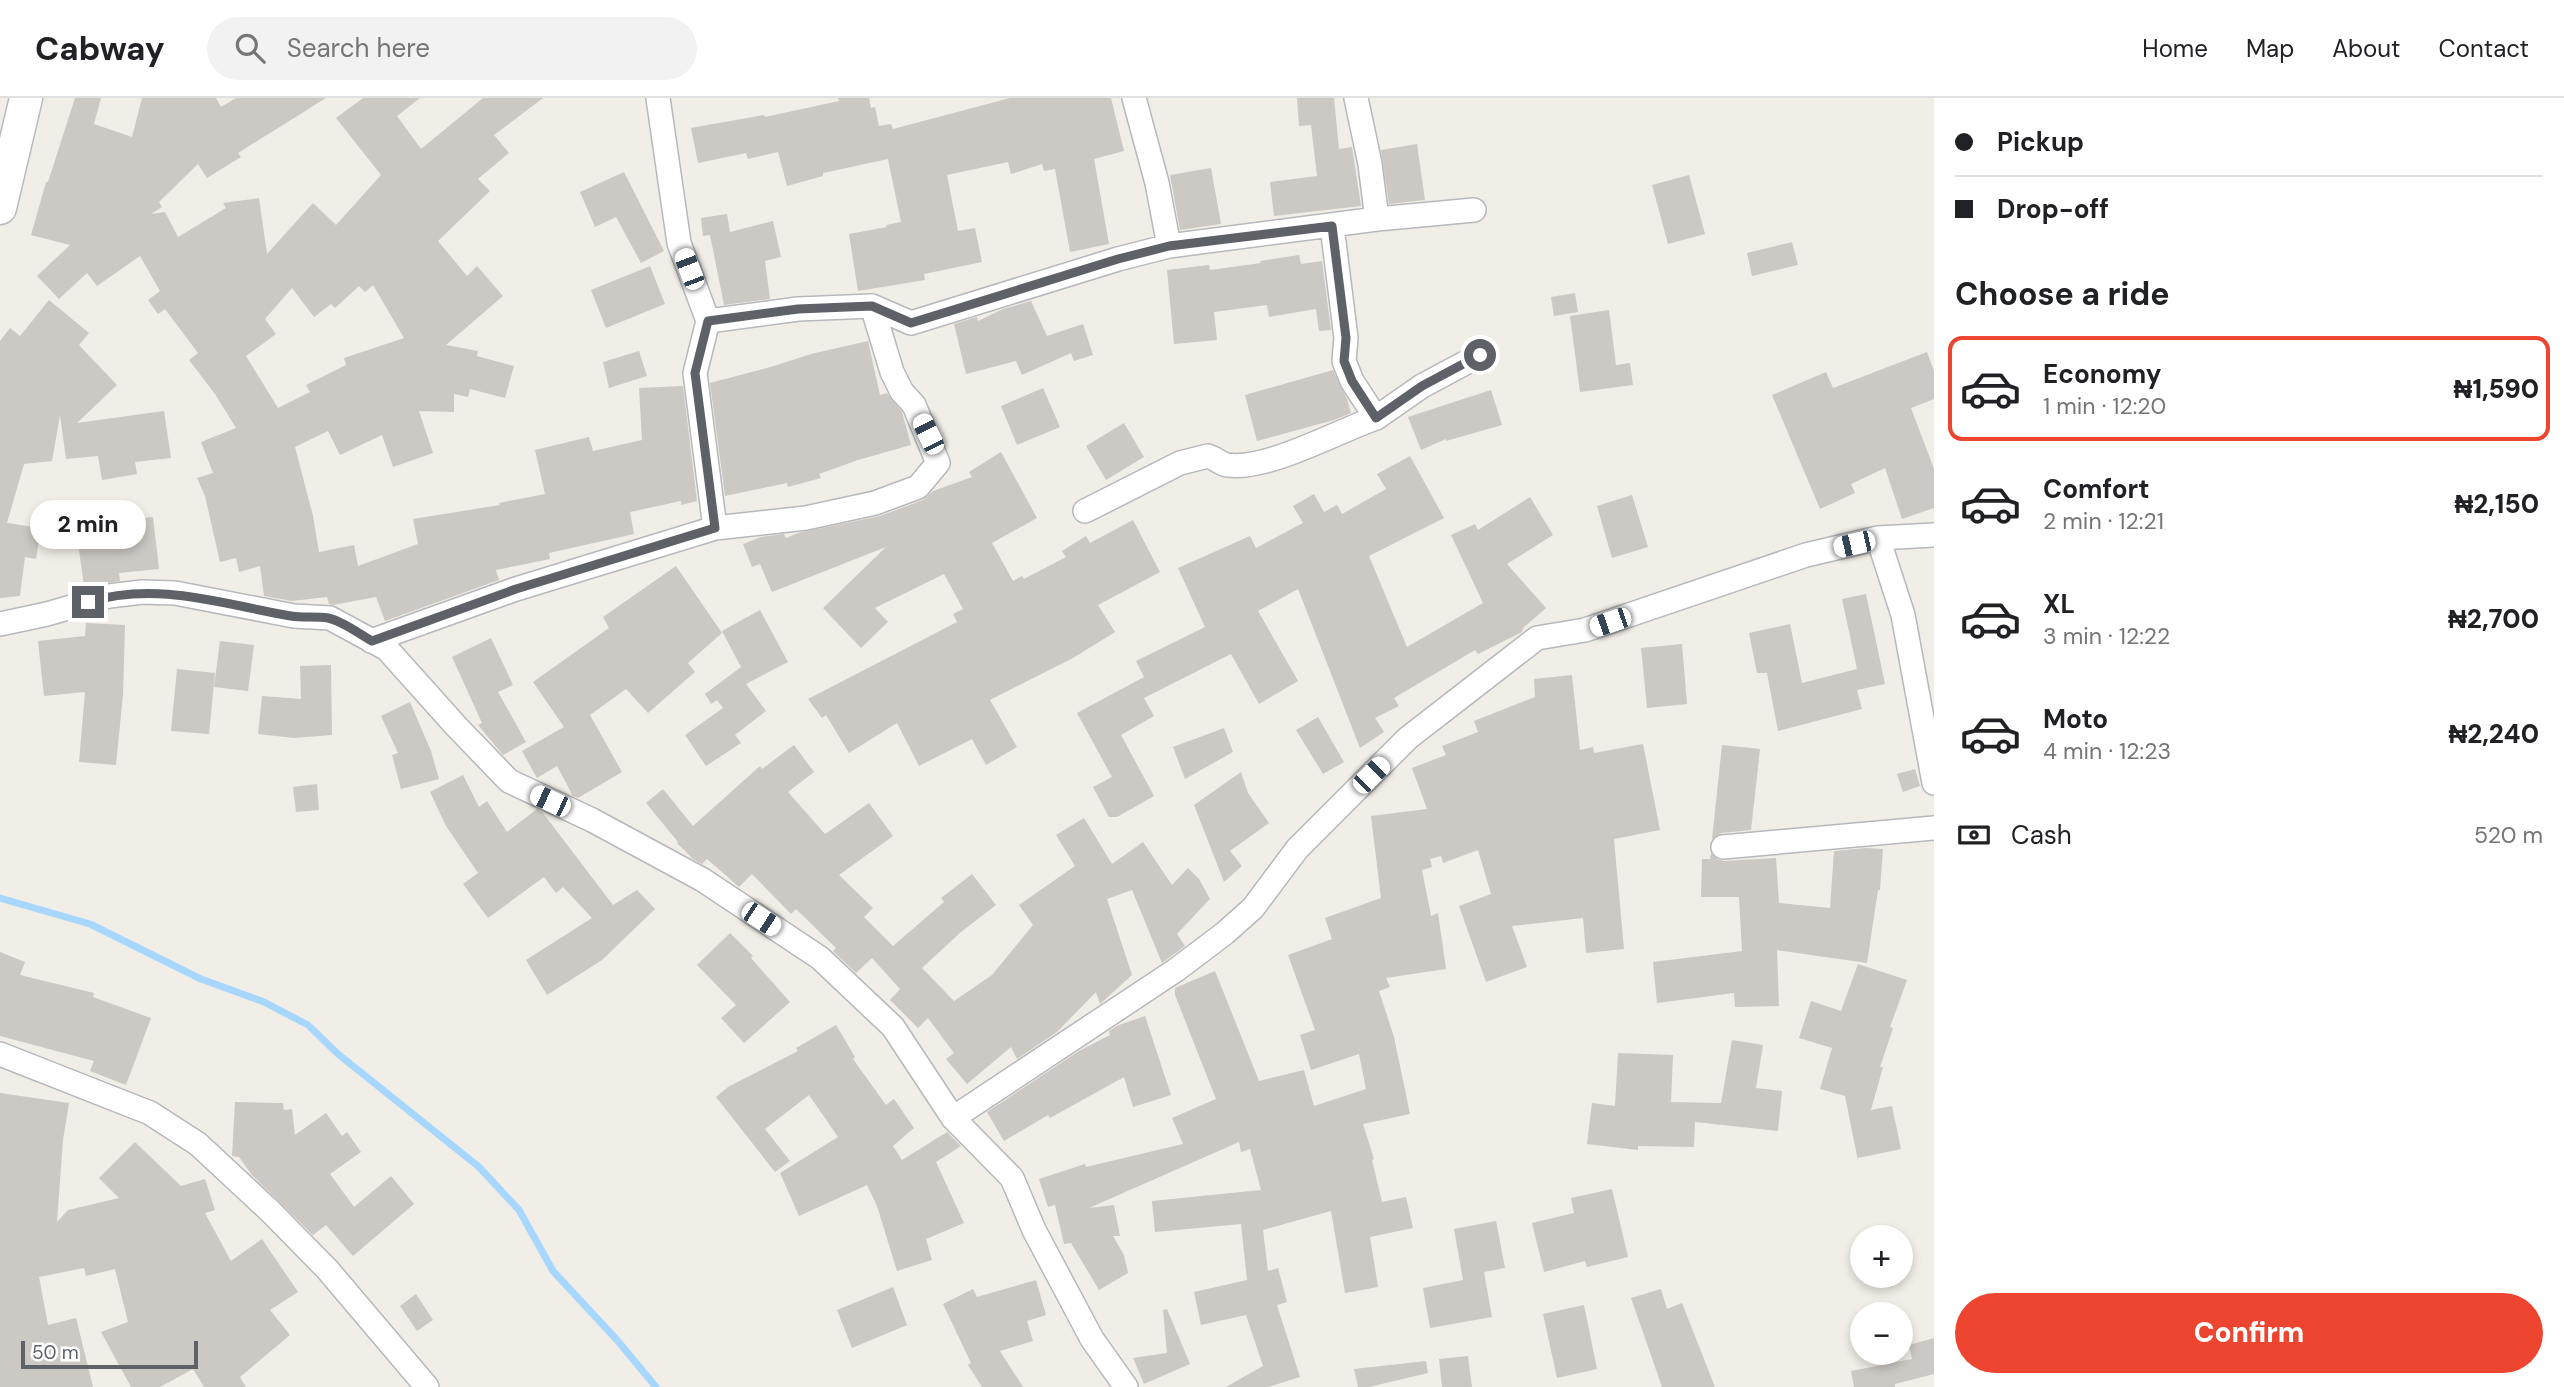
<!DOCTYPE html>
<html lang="en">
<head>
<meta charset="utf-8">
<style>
  body { margin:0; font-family:"DM Sans",sans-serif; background:#f2f2f2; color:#202124; height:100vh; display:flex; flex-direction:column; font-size:26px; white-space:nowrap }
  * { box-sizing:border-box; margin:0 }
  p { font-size:23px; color:#757577 }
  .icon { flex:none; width:38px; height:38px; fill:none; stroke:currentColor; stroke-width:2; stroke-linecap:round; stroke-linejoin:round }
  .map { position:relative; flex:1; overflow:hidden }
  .side { display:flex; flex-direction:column; background:#fff; width:630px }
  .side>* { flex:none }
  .top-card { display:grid; align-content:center; height:154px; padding:0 21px; background:#fff }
  .fabs { position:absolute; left:1850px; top:1127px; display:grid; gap:14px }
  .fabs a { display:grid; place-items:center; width:63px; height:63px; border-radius:50%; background:#fff; box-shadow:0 4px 10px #0003; font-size:35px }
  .scale { position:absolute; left:21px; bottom:18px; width:177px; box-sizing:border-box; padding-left:7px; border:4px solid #5e6167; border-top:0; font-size:19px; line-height:24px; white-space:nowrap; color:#5e6167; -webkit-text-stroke:5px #fff; paint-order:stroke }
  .end { position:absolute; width:32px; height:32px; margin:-16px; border:9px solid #5e6167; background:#fff; box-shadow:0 0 0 4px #fff }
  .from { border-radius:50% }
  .bubble { position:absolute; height:49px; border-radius:24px; background:#fff; box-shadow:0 4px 10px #0003; font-size:23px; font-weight:800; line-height:49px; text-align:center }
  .car { position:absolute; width:21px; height:42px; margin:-21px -10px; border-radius:9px; box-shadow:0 0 5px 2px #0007; background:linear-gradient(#fff 24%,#345 0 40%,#fff 0 76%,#345 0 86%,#fff 0) }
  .top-card b { display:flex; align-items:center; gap:24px; height:66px; font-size:26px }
  .top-card b+b { border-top:2px solid #e0e0e0 }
  .top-card i { width:18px; height:18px; background:#202124 }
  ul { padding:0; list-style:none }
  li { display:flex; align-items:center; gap:21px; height:105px; margin:0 14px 10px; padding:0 7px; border:4px solid transparent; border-radius:14px }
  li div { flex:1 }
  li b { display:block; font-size:26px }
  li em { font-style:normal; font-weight:800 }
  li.active { border-color:#ed452f }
  li>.icon { width:63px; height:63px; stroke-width:1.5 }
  h2 { padding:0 21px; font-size:32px; line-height:84px }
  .pay { display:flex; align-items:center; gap:18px; height:77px; padding:0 21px; font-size:26px }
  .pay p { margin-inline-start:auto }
  .action { display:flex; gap:14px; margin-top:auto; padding:14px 21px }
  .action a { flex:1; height:80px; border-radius:42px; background:#ed452f; color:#fff; font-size:28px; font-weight:800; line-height:80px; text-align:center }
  header { display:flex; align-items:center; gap:42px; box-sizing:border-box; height:98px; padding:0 35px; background:#fff; border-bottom:2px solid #e0e0e0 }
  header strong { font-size:33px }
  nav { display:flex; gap:38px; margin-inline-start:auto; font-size:24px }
  .search { width:490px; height:63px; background:#f2f2f2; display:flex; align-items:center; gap:18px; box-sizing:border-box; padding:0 24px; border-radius:38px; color:#757577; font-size:26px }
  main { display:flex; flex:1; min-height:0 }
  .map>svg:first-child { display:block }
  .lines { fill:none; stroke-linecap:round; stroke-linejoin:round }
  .stream { stroke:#a7d6ff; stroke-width:7 }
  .building { fill:#ccc8c3; fill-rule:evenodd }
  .street-casing { stroke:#b6b8bd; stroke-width:26 }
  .secondary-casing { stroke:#b7bac0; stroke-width:35 }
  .street { stroke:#fff; stroke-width:23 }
  .secondary { stroke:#fff; stroke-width:32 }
  .route { stroke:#5e6167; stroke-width:9 }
</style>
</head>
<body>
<header>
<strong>Cabway</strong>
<div class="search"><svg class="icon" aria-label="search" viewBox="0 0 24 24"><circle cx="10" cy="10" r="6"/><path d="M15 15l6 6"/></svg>Search here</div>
<nav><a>Home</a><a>Map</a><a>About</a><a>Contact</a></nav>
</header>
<main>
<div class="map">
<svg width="1934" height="1289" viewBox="0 0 1934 1289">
  <rect width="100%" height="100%" fill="#f0eee6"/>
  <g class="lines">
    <path class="stream" d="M0,800L90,826L201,881L264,904L308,927L338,956L479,1069L519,1112L553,1173L617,1242L656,1289"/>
  </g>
  <path class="building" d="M75,0H101L94,26L132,39L142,0H216L221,9L236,0H326L238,55L241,59L207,80L198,66L159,104L162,109L151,116L165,114L178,139L226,110L223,105L259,100L267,156L313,105L336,127L381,77L336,20L363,0H420L397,18L421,51L483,0H543L494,37L509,55L478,81L490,93L438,143L467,178L477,168L503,198L446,247L478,253L477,258L514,268L505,300L470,291L468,299L454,296V314L419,313L433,355L393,369L382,337L340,357L328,333L295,349L313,418L319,454L354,447L358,468L418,446L413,421L500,407L499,405L545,396L535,352L589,339L593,353L642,342L639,290L683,288L697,403L681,407V403L630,414L634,436L549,455L550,461L496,472L499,482L385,523L376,499L333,507L329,506L327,499L292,503L264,498L260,468L239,474L236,460L220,464L205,398L197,380L213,375L201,344L236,330L215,296L189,262L198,255L165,211L158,216L148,202L160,193L140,158L97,188L87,175L59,201L37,178L70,147L31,137L46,84H48ZM373,187L404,240L344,260L346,267L306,287L310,294L278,310L246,258L276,236L265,221L292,190L314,219L331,206L335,210L359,188L365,194Z
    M838,0H869L871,10L875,9L879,28L891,26L893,31L1010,0H1111L1124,53L1094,61L1109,146L1070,154L1055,71L1044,73L1042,66L1011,76L1008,64L947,77L958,133L975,130L982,164L924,176L925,182L858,193L849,136L887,129L886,127L901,124L888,61L823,75V78L787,88L778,54L748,61L746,55L698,65L691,30L764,17L765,19L839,3Z
    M1297,0H1334L1339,51L1352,49L1361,108L1274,118L1270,84L1317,78L1311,27L1299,28Z
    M1417,46L1425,102L1389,106L1381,52Z
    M1211,70L1221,126L1180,132L1170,77Z
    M624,74L664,153L641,165L616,119L595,129L580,94Z
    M1689,77L1705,136L1668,146L1652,87Z
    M727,116L730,134L773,123L781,159L765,163L770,201L724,207L710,137L703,138L701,120Z
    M1792,144L1798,167L1752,178L1747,155Z
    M1299,157L1301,166L1322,163L1331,232L1319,233L1316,211L1269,219L1267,207L1214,214L1217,242L1174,246L1167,172L1209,167L1210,172L1261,165L1260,163Z
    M650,168L665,206L606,230L591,192Z
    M1575,195L1578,214L1554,218L1551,199Z
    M49,202L89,235L79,247L117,287L77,325L164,313L171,360L135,364L137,376L102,382L98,358L66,361L60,317L52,363L24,366L7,425L41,430L36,461L25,459L20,498L0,500V243L10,230L20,238Z
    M1031,203L1047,238L1083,226L1093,257L1074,263L1071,255L1022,277L1016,263L966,276L954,226L977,219L978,223L1003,211Z
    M1609,212L1616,267L1630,265L1633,287L1580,294L1570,218Z
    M868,243L880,297L887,295L902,314L911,347L858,362L819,376L821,380L788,389L787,385L725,398L710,285L774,268L811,256Z
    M639,253L647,278L609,290L603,264Z
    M1927,254L1934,273V301L1911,310L1934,371V410L1902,421L1885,370L1851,386L1855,395L1820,411L1772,297L1826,274L1833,290Z
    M1333,272L1347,301L1351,315L1334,322L1257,343L1245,297Z
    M1043,290L1060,329L1017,347L1001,308Z
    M1491,292L1502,327L1446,343V341L1421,352L1408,319Z
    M1124,325L1144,359L1106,382L1086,348Z
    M1001,354L1037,420L992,445L1013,483L1022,478L1024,481L1066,459L1062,453L1086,438L1090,445L1133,422L1160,474L1098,507L1115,534L1073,560L990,602L1017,649L986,667L972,641L919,668L897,625L849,655L826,617L822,620L808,601L957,524L953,516L963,511L944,476L875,510L888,524L861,550L823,510L886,449L772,494L760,466L752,469L743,446L761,439L784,436L786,440L798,435L880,418L923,402L933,393L972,379L969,374Z
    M1410,358L1444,420L1369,458L1407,549L1483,505L1451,437L1475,426L1478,432L1530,399L1553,437L1507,466L1546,510L1523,530L1522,534L1478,556L1475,552L1394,600L1399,608L1375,620L1384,634L1360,650L1298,491L1258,513L1298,583L1259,606L1231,556L1144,600L1154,618L1121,637L1154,698L1117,719H1109L1093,689L1112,679L1077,615L1144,579L1136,563L1205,529L1178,470L1250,438L1256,450L1303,425L1293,408L1314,396L1324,414L1337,407L1342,416L1386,391L1377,376Z
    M1632,397L1648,449L1612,460L1597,408Z
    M109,402L112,424L153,419L159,471L119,475L120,483L84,489L73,407Z
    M676,468L722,535L688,565L695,574L648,615L626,591L590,617L622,674L578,700L573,698L557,668L537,680L522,653L564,629L533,584L609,530L603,519Z
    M1866,496L1885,586L1857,592L1862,611L1778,633L1767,575H1757L1749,535L1790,526L1802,585L1857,571L1842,501Z
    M760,512L788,564L746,586L766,613L735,637L741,645L706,668L685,637L723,610L717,602L711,606L705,596L741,569L722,533Z
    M86,525L125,527L123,597L116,667L79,664L85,594L44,598L38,543L85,538Z
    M491,540L513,587L498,594L526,644L503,657L478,627L482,625L452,559Z
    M220,543L254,547L248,593L214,589Z
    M1682,546L1687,606L1647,610L1641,550Z
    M331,567L332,637L294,640L258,636L262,598L301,601L300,568Z
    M177,571L215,575L209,636L171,633Z
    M1572,577L1580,652L1593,649L1594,655L1643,646L1660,732L1614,741L1624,851L1586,855L1583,820L1512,828L1527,869L1486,884L1459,808L1491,796L1478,752L1443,765L1441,758L1430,761L1432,769L1422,772L1431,818L1438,815L1446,871L1386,880L1390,889L1379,893L1394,939L1410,1016L1363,1026L1374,1061L1372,1062L1382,1104L1406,1099L1413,1130L1370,1139L1378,1189L1345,1195L1331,1113L1263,1132L1268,1173L1278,1170L1287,1204L1277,1207L1300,1279L1268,1289H1226L1263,1268L1246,1217L1201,1227L1194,1194L1247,1182L1241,1126L1155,1134L1152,1103L1261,1092L1250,1051L1241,1054L1239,1044L1089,1110L1114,1107L1120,1138H1113L1124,1157L1128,1175L1099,1192L1071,1145L1064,1146L1055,1107L1048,1109L1039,1081L1085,1066L1086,1069L1183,1046L1172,1020L1216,1001L1175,897V890L1215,873L1259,983L1304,972L1314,1008L1366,991L1359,956L1311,972L1300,937L1315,932L1288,857L1332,841L1325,820L1381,800L1371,718L1427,711L1412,670L1446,657L1442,648L1478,634L1474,623L1535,599L1534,581Z
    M410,604L431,653L439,681L401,691L392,657L398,655L381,618Z
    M1318,619L1344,664L1323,676L1296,632Z
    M1224,630L1233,654L1185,681L1173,649Z
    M794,647L814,674L788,694L825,736L869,705L893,738L839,777L873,810L864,819L893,848L944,804L941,800L972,776L996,807L961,834L922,870L954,903L992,877L1033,827L1019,807L1075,768L1056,737L1084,720L1112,766L1143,744L1172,787L1188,770L1199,781L1210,801L1177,836L1185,848L1162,865L1132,792L1107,801L1132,877L1100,906L1096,894L1057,934L1017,961L1011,949L967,986L946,961L954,955L928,920L918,930L890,902L900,891L872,860L856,875L833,853L836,850L796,811L791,816L752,776L739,789L707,761L702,766L693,761L677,745L678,744L646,705L663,691L693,728L760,668L762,671Z
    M1722,647L1760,651L1751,732L1722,735L1712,741Z
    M1915,671L1920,688L1903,694L1897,676Z
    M1241,674L1248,695L1269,725L1230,753L1242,768L1224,784L1194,707Z
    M463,677L479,709L487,703L507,734L537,711L543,715L613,807L637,792L655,811L602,862L547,897L526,862L592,820L563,789L556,795L544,779L488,820L463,786L478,775L446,728L430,694Z
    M317,686L319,712L296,714L293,689Z
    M1866,750L1883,751L1880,792H1878L1867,865L1777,852L1779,908L1735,909L1734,895L1657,905L1653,864L1742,853L1739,799H1701L1702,761H1710L1711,755L1717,761L1724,763L1776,760L1779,805L1830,810L1834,753Z
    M730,835L753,858L751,860L790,904L744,945L721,920L736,907L697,867Z
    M0,854L25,864L20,877L94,895L93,899L151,920L126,987L90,973L94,963L0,938Z
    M1858,866L1907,882L1890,929L1893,930L1880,969H1883L1871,1012L1892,1008L1901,1051L1858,1060V1063L1845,998L1820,991L1832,950L1799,940L1811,903L1841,913Z
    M1145,918L1171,997L1133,1009L1124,979L1050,1020L1048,1017L1004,1043L987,1014L1079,953L1110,937L1109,933L1119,927Z
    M836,927L855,959L853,961L886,1007L894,1001L914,1030L893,1048L902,1062L947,1034L961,1048L936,1064L964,1125L926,1141L932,1162L897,1173L877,1108L867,1087L799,1118L780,1075L838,1039L809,997L765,1031L790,1063L775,1074L716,999L728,989L798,953L796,950Z
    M1732,942L1763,947L1756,990L1782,993L1778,1033L1695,1024L1694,1049L1638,1048V1052L1587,1046L1592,1005L1615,1008L1618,955L1673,957L1671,1004L1721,1005Z
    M0,995L69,1005L63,1042L57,1124L68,1112L119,1100L99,1080L135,1044L181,1088L205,1081L215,1112L205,1115L231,1163L262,1141L298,1194L270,1212L290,1237L240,1279L246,1289H204L193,1271L160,1289H131L101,1234L128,1224L115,1171L86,1178L84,1170L39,1179L48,1227L76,1220L93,1289H0Z
    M235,1004L283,1005L284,1012L292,1011L295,1037L326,1015L342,1038L347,1034L361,1054L330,1076L354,1109L391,1078L414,1106L353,1158L326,1127L313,1137L252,1077L239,1059L232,1058Z
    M1612,1091L1628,1159L1587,1169L1585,1163L1544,1174L1532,1125L1574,1115L1571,1100Z
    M1496,1123L1505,1170L1484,1174L1492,1219L1430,1230L1423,1190L1463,1182L1454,1131Z
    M1036,1182L1046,1217L1027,1223L1033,1243L1000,1253L1023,1289H982L968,1267L971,1265L943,1206L973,1191L977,1199Z
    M893,1189L907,1227L852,1250L837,1212Z
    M1661,1191L1667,1211L1682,1205L1715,1289H1662L1631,1200Z
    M416,1196L433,1222L417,1233L400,1208Z
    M1584,1207L1597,1271L1557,1280L1543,1216Z
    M1167,1211L1190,1266L1144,1286L1133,1260L1167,1255L1163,1212Z
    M1934,1240V1276L1895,1286V1289H1854L1851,1273L1912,1261L1909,1247Z
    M1468,1258L1472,1289H1442L1439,1261Z
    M1426,1263L1428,1275L1369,1289H1358L1354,1271Z"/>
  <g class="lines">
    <defs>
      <path id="street" d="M658,0L679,145L708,223L695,275L715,430
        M1134,0L1157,85L1169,148
        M1356,0L1370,66L1377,121
        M1332,128L1346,240L1344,263L1352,283L1376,320L1422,288L1480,257
        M708,223L798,211L872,208L911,225L1118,161L1169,148L1377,121L1474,112
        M1085,413L1180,365L1208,358C1215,360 1221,366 1227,367C1267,373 1338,333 1376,320
        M1878,440L1903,517L1934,685
        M0,526L47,516L109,498L142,494L175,495L294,518L330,520L387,551L456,628L509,683L592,722L703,782L820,860L893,929L953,1020L1012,1080L1034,1132L1092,1241L1126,1289
        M371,543L516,491L715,430L806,420L875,405L918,389L938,365L914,307L902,294L892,274L872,208
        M1723,749L1934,730
        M0,956L150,1015L198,1046L270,1113L327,1171L427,1289
        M953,1020L1176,872L1225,835L1253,810L1297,751L1408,640L1537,540L1585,532L1806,457L1878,440L1934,437"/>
      <path id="secondary" d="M0,110L26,0"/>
    </defs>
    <use href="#street" class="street-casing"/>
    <use href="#secondary" class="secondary-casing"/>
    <use href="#street" class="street"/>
    <use href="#secondary" class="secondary"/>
  </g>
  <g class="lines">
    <path class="route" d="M88,504C158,483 221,506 291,518C303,520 316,518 328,520C343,523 359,536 372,543L516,491L715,430L695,275L708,223L798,211L872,208L911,225L1118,161L1169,148L1332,128L1346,240L1344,263L1352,283L1376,320L1422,288L1480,257"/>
  </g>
</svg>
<div class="fabs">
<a>+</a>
<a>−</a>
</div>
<div class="scale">50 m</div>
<i class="end from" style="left:1480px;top:257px"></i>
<i class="end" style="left:88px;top:504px"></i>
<div class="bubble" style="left:30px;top:402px;width:116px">2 min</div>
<i class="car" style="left:689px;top:171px;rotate:339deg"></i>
<i class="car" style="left:928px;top:336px;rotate:334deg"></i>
<i class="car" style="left:1854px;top:446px;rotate:257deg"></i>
<i class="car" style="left:1610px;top:524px;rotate:251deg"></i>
<i class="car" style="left:1371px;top:677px;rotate:45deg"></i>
<i class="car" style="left:550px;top:703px;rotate:295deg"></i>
<i class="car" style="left:761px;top:821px;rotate:123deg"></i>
</div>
<section class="side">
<div class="top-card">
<b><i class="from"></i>Pickup</b>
<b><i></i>Drop-off</b>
</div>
<h2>Choose a ride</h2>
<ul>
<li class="active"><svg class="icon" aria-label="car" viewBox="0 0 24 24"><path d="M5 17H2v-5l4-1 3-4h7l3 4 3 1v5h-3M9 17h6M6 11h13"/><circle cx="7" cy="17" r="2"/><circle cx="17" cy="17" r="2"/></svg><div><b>Economy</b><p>1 min · 12:20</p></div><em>₦1,590</em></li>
<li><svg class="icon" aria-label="car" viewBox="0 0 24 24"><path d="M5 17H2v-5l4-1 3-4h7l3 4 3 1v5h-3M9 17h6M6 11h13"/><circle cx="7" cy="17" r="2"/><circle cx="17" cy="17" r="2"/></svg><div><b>Comfort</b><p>2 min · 12:21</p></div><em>₦2,150</em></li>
<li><svg class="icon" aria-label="car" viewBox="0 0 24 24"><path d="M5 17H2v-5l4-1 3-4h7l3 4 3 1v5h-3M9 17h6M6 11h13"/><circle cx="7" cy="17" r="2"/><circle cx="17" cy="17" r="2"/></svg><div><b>XL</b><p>3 min · 12:22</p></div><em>₦2,700</em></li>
<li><svg class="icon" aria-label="car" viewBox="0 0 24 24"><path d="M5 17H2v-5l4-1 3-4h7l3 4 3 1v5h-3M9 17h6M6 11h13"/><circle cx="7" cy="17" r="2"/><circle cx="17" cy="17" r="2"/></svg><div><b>Moto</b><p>4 min · 12:23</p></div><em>₦2,240</em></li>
</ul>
<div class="pay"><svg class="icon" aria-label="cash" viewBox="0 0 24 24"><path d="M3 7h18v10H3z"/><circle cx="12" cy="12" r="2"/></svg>Cash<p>520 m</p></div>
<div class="action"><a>Confirm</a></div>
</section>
</main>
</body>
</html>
